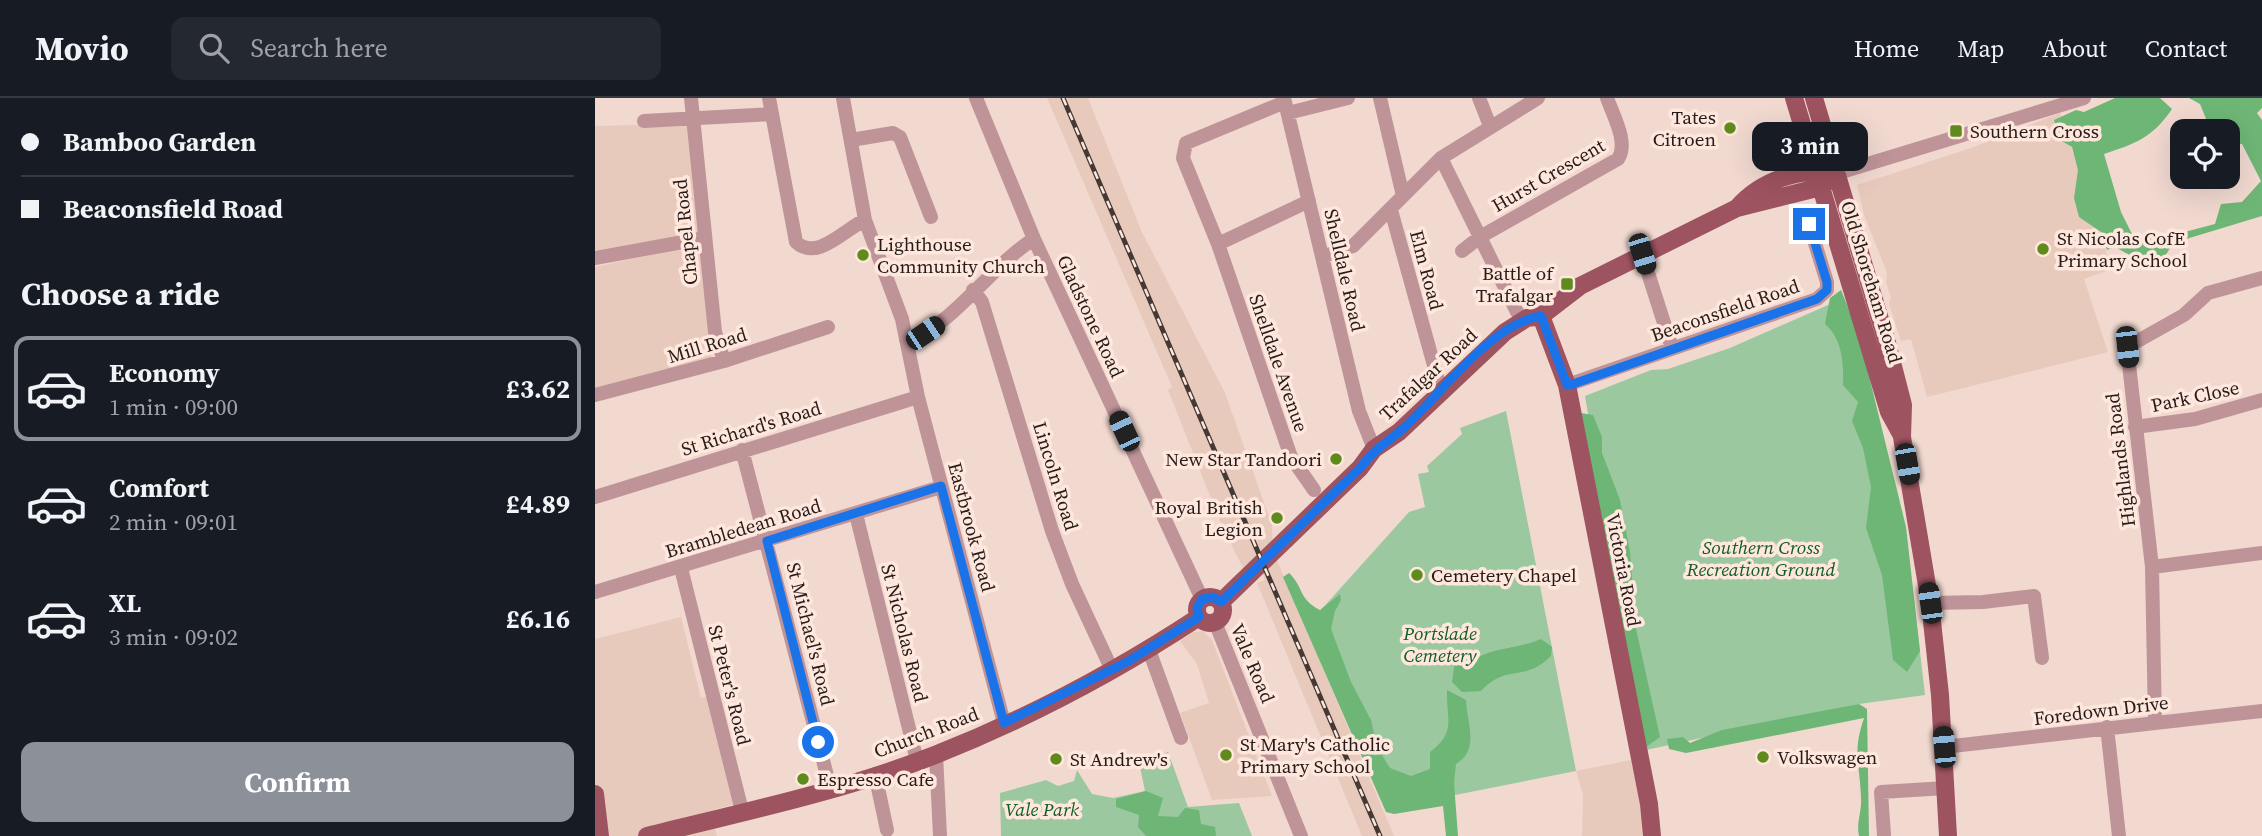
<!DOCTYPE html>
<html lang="en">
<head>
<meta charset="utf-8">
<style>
  body { margin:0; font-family:"Source Serif 4",serif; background:#242831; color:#f1f3f6; height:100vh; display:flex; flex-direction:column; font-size:26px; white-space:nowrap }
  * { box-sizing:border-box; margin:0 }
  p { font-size:23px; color:#9ea1a6 }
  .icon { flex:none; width:38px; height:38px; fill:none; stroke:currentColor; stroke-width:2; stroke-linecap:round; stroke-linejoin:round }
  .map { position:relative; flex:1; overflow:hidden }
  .sheet { display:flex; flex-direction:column; background:#171b24; width:595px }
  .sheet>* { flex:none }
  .top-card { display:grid; align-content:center; height:154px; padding:0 21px; background:#171b24 }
  .tools { position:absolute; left:1575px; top:21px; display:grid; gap:14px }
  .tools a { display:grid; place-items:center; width:70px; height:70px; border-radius:14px; background:#171b24; box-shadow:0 7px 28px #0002; font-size:35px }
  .end { position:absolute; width:32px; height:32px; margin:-16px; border:9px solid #1a73e8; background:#fff; box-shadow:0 0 0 4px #fff }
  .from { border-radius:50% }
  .bubble { position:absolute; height:49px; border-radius:14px; background:#171b24; box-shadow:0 7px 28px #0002; font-size:23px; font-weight:700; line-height:49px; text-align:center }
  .car { position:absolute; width:21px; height:42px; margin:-21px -10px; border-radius:9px; box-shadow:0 0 5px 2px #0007; background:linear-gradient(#222 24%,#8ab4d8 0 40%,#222 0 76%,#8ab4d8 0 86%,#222 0) }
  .top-card b { display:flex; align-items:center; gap:24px; height:66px; font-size:26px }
  .top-card b+b { border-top:2px solid #363941 }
  .top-card i { width:18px; height:18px; background:#f1f3f6 }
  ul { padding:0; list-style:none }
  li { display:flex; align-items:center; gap:21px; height:105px; margin:0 14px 10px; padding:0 7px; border:4px solid transparent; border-radius:14px }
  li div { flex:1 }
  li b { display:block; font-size:26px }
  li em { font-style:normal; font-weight:700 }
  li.on { border-color:#8c9099 }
  li>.icon { width:63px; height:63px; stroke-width:1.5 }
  h2 { padding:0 21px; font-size:32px; line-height:84px }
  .action { display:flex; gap:14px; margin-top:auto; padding:14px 21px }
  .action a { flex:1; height:80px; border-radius:14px; background:#8c9099; color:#fff; font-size:28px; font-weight:700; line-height:80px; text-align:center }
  header { display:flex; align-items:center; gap:42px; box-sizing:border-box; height:98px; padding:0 35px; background:#171b24; border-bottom:2px solid #363941 }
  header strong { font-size:33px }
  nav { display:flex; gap:38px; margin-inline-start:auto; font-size:24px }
  .search { width:490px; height:63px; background:#242831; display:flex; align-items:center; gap:18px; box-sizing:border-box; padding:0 24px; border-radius:14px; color:#9ea1a6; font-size:26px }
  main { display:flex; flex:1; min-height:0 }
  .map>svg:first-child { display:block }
  .built { fill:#e8cabd }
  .green { fill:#9bc89f }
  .forest { fill:#6eb676 }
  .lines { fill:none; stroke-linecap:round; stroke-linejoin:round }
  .minor { stroke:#bf9499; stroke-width:14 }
  .major { stroke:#9e5360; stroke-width:18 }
  .rail-casing { stroke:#443935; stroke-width:5 }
  .rail { stroke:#ffe7dd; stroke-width:2.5; stroke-dasharray:8; stroke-linecap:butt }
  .route { stroke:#1a73e8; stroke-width:9 }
  .poi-dot { fill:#5e8b1c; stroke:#ffe7dd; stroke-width:2.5 }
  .labels { text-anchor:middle; stroke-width:7; stroke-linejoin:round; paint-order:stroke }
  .poi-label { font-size:19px; fill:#251c19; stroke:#ffe7dd; text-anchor:start }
  .street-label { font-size:19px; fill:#251c19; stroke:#ffe7dd }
  .park-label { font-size:19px; font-style:italic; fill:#0f5e22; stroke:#ffe7dd }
</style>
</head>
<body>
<header>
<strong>Movio</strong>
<div class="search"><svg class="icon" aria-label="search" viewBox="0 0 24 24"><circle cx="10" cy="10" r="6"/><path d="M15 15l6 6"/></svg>Search here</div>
<nav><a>Home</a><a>Map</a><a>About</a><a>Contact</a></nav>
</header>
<main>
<section class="sheet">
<div class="top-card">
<b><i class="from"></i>Bamboo Garden</b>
<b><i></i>Beaconsfield Road</b>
</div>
<h2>Choose a ride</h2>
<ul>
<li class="on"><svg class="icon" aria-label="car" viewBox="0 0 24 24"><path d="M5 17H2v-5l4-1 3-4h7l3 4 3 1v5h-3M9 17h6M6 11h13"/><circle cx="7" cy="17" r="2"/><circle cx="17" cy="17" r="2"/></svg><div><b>Economy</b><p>1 min · 09:00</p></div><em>£3.62</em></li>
<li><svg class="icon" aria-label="car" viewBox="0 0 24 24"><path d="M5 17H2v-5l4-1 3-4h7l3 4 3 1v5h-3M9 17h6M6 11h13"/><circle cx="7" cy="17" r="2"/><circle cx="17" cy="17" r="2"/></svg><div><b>Comfort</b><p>2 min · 09:01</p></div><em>£4.89</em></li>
<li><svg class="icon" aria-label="car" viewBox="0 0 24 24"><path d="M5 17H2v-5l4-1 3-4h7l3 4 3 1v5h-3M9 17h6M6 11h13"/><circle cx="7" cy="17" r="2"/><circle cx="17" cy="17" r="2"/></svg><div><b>XL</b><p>3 min · 09:02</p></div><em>£6.16</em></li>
</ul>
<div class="action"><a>Confirm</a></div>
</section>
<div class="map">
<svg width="1667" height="738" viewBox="0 0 1667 738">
  <rect width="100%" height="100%" fill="#f1d9d0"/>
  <path class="built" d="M452,0H493L546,132L630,295L677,427L678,466L682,462L799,738H767L662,485L670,482L661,458L648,470L627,428L573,292L577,289Z
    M1465,15L1517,171L1489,181L1513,254L1332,299L1316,241L1306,243L1294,206L1296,200L1291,184L1292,175L1269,117L1262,87L1376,50Z
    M38,27H96L105,135L3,154L0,152V28Z
    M99,147L107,150L116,261L0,290V169Z
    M86,519L106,600L114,598L144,705L115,713L122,738H0V541Z
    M608,533L617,542L677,698L617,702L585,615L614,605L602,566L585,543L598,534Z
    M1036,662L1046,707L1047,738H987L988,697L981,673Z"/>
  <path class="green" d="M1249,200L1302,392L1312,442L1330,597L1264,606L1051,652L990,298L1056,272L1073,271L1135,250Z
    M911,313L981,673L860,697H790L716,523L814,414L830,409L823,376L834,374L832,368L867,336L865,330Z
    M573,654L593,709L644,705L657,738H406L405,695L451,682L463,688L479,683L482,672L497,696L518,700L550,693L544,664Z"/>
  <path class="forest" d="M1520,0H1565L1577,11C1557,40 1542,45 1509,56L1526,114L1538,138L1563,141L1620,126L1626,106L1647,104L1666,83L1647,46L1633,45V33H1616L1605,6L1594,0H1667V10L1662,15L1667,22V118L1578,145L1566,165L1553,167L1520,149L1512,152L1506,134L1484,119L1479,100L1483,72L1477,49L1465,42L1459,22L1481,12L1489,14Z
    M1246,192L1264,237L1311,429L1325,553L1312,574L1298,562L1287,477L1271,430L1276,389L1268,350L1257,323L1263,304L1248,287C1249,266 1247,240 1230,226L1235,200Z
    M986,315L998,317L1007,339V355L1025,402L1035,454L1041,531L1065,639L1051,649Z
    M694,475C709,489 703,501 725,512L745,496L746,502L740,513L736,531L756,584L776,622L782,649L795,670L816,678L835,671V654C862,634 851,621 852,592L871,602C872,625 885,652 861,666L859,685L863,738H851L848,708L799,716L791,714L688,479Z
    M946,541L957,549L956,558C929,585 912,565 886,593L867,594L857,584L861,554H878L883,559C904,549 925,550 946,541Z
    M1264,606L1272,611L1274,738H1264C1261,724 1267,714 1266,700C1265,666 1257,655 1269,620L1091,655L1074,651L1072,641L1088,639L1095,645L1127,632Z
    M551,693L568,700L563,718L583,719L590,710L604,712L606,726L620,729L621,738H551L543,729L544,717L521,709V701Z"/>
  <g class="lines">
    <path class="minor" d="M96,0L120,234L129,263
      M174,0L201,144C222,164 250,131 270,122
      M248,0L270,122L307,221L323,299L409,625
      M381,0L439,141L607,501
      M689,0L764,313L779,351
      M785,0L808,98
      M884,0L895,28
      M690,4L591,45L588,60L623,146L714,103
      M693,15L753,0
      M49,23L177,16
      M256,42L298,35L305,39L336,119
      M846,60L922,214
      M1240,76L1489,0
      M796,112L843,282
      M623,146L696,359L719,392
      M867,153L885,139L1023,61C1034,45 1018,17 1012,0
      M1047,156L1077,250
      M727,159L758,148L846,60L943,0
      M0,160L110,140
      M378,192L387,204L457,433L477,486L517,572
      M311,242C355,232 397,166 439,141
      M972,287L1222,201L1232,192V184L1214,126
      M0,297L129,263L233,229
      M1540,329L1600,321L1667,302
      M147,352L235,689
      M0,399L323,299
      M261,416L322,663
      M1557,469L1667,455
      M86,470L147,713
      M0,494L346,389
      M1335,505L1388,504L1439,498L1447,560
      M620,524L706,738
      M554,552L586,640
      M1560,624L1557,469L1532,249L1589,217L1613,195L1667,180
      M1512,629L1524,738
      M1349,649L1667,613
      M341,656L345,738
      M280,676L292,732
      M1289,737L1286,694L1351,690"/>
    <path class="major" d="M1199,0L1294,314L1306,336
      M1219,0L1292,245L1308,307L1307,339L1335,505L1345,597L1353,738
      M1142,110L1226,89L1234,82
      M946,218L972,287L1054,706L1057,738
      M602 512a13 13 0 1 1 26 0a13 13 0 1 1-26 0Z
      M626,504L765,370L779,351L804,334L910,234L932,220L946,218L985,188L1142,110C1165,83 1206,68 1240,76
      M0,696L5,738
      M52,738C148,714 248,693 340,657C431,621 522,573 604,519"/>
    <defs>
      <path id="rail" d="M468,0L785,738"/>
    </defs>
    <use href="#rail" class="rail-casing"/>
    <use href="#rail" class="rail"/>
  </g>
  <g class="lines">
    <path class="route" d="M223,644L172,443L346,388L409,625L532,564L604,519L602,510L607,501L618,499L626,504L765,370C777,354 789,346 804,334C843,301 895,225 946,218L972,287L978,286L1222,201L1232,192V184L1214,126"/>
  </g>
  <g class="poi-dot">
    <circle cx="1135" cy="30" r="7"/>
    <rect x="1354" y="26" width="14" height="14" rx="3.5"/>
    <circle cx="1448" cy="151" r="7"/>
    <circle cx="268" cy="157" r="7"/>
    <rect x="965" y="179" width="14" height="14" rx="3.5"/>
    <circle cx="741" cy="361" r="7"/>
    <circle cx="682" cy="420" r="7"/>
    <circle cx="822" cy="477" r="7"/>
    <circle cx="631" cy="657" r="7"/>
    <circle cx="1168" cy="659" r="7"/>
    <circle cx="461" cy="661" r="7"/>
    <circle cx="208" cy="681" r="7"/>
  </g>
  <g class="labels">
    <g class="poi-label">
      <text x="1121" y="26" text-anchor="end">Tates<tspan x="1121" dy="22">Citroen</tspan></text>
      <text x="1375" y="40">Southern Cross</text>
      <text x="1462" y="147">St Nicolas CofE<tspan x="1462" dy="22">Primary School</tspan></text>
      <text x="282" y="153">Lighthouse<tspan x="282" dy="22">Community Church</tspan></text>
      <text x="958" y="182" text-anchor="end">Battle of<tspan x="958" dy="22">Trafalgar</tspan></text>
      <text x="727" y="368" text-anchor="end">New Star Tandoori</text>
      <text x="668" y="416" text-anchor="end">Royal British<tspan x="668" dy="22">Legion</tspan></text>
      <text x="836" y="484">Cemetery Chapel</text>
      <text x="645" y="653">St Mary's Catholic<tspan x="645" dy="22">Primary School</tspan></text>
      <text x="1182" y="666">Volkswagen</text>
      <text x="475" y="668">St Andrew's</text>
      <text x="222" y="688">Espresso Cafe</text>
    </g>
    <g class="street-label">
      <text transform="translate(953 77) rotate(-30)" y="7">Hurst Crescent</text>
      <text transform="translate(90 134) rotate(-96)" y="7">Chapel Road</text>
      <text transform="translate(750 172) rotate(77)" y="7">Shelldale Road</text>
      <text transform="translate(832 172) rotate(75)" y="7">Elm Road</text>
      <text transform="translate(1277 184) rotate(73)" y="7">Old Shoreham Road</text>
      <text transform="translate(1130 212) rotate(-19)" y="7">Beaconsfield Road</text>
      <text transform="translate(496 218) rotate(65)" y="7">Gladstone Road</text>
      <text transform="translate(112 247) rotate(-17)" y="7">Mill Road</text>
      <text transform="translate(684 265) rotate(71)" y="7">Shelldale Avenue</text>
      <text transform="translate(833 276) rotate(-43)" y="7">Trafalgar Road</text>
      <text transform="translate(1600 298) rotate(-12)" y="7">Park Close</text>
      <text transform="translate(156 330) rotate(-17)" y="7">St Richard's Road</text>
      <text transform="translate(1525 362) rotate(-97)" y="7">Highlands Road</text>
      <text transform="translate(461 378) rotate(73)" y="7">Lincoln Road</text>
      <text transform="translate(377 429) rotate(75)" y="7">Eastbrook Road</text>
      <text transform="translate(148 430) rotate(-17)" y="7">Brambledean Road</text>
      <text transform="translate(1029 472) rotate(79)" y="7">Victoria Road</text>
      <text transform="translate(310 535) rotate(76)" y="7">St Nicholas Road</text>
      <text transform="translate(216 536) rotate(76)" y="7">St Michael's Road</text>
      <text transform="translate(658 565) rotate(67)" y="7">Vale Road</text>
      <text transform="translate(135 587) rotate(76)" y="7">St Peter's Road</text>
      <text transform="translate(1506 612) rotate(-7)" y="7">Foredown Drive</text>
      <text transform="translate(331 634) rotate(-21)" y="7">Church Road</text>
    </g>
    <g class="park-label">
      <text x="1166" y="456">Southern Cross<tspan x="1166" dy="22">Recreation Ground</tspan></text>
      <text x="845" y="542">Portslade<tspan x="845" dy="22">Cemetery</tspan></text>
      <text x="447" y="718">Vale Park</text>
    </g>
  </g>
</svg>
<div class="tools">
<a><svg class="icon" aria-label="locate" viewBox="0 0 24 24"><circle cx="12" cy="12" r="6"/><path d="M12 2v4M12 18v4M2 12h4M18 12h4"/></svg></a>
</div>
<i class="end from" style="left:223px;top:644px"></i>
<i class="end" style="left:1214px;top:126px"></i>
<div class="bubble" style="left:1157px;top:24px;width:116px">3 min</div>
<i class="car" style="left:1047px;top:156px;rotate:163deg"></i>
<i class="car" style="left:330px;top:235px;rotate:56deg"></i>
<i class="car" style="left:1532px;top:249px;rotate:174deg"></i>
<i class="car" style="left:529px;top:333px;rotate:335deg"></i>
<i class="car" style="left:1312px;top:366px;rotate:170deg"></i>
<i class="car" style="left:1335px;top:505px;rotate:352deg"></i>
<i class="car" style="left:1349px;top:649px;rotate:355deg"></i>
</div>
</main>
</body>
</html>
